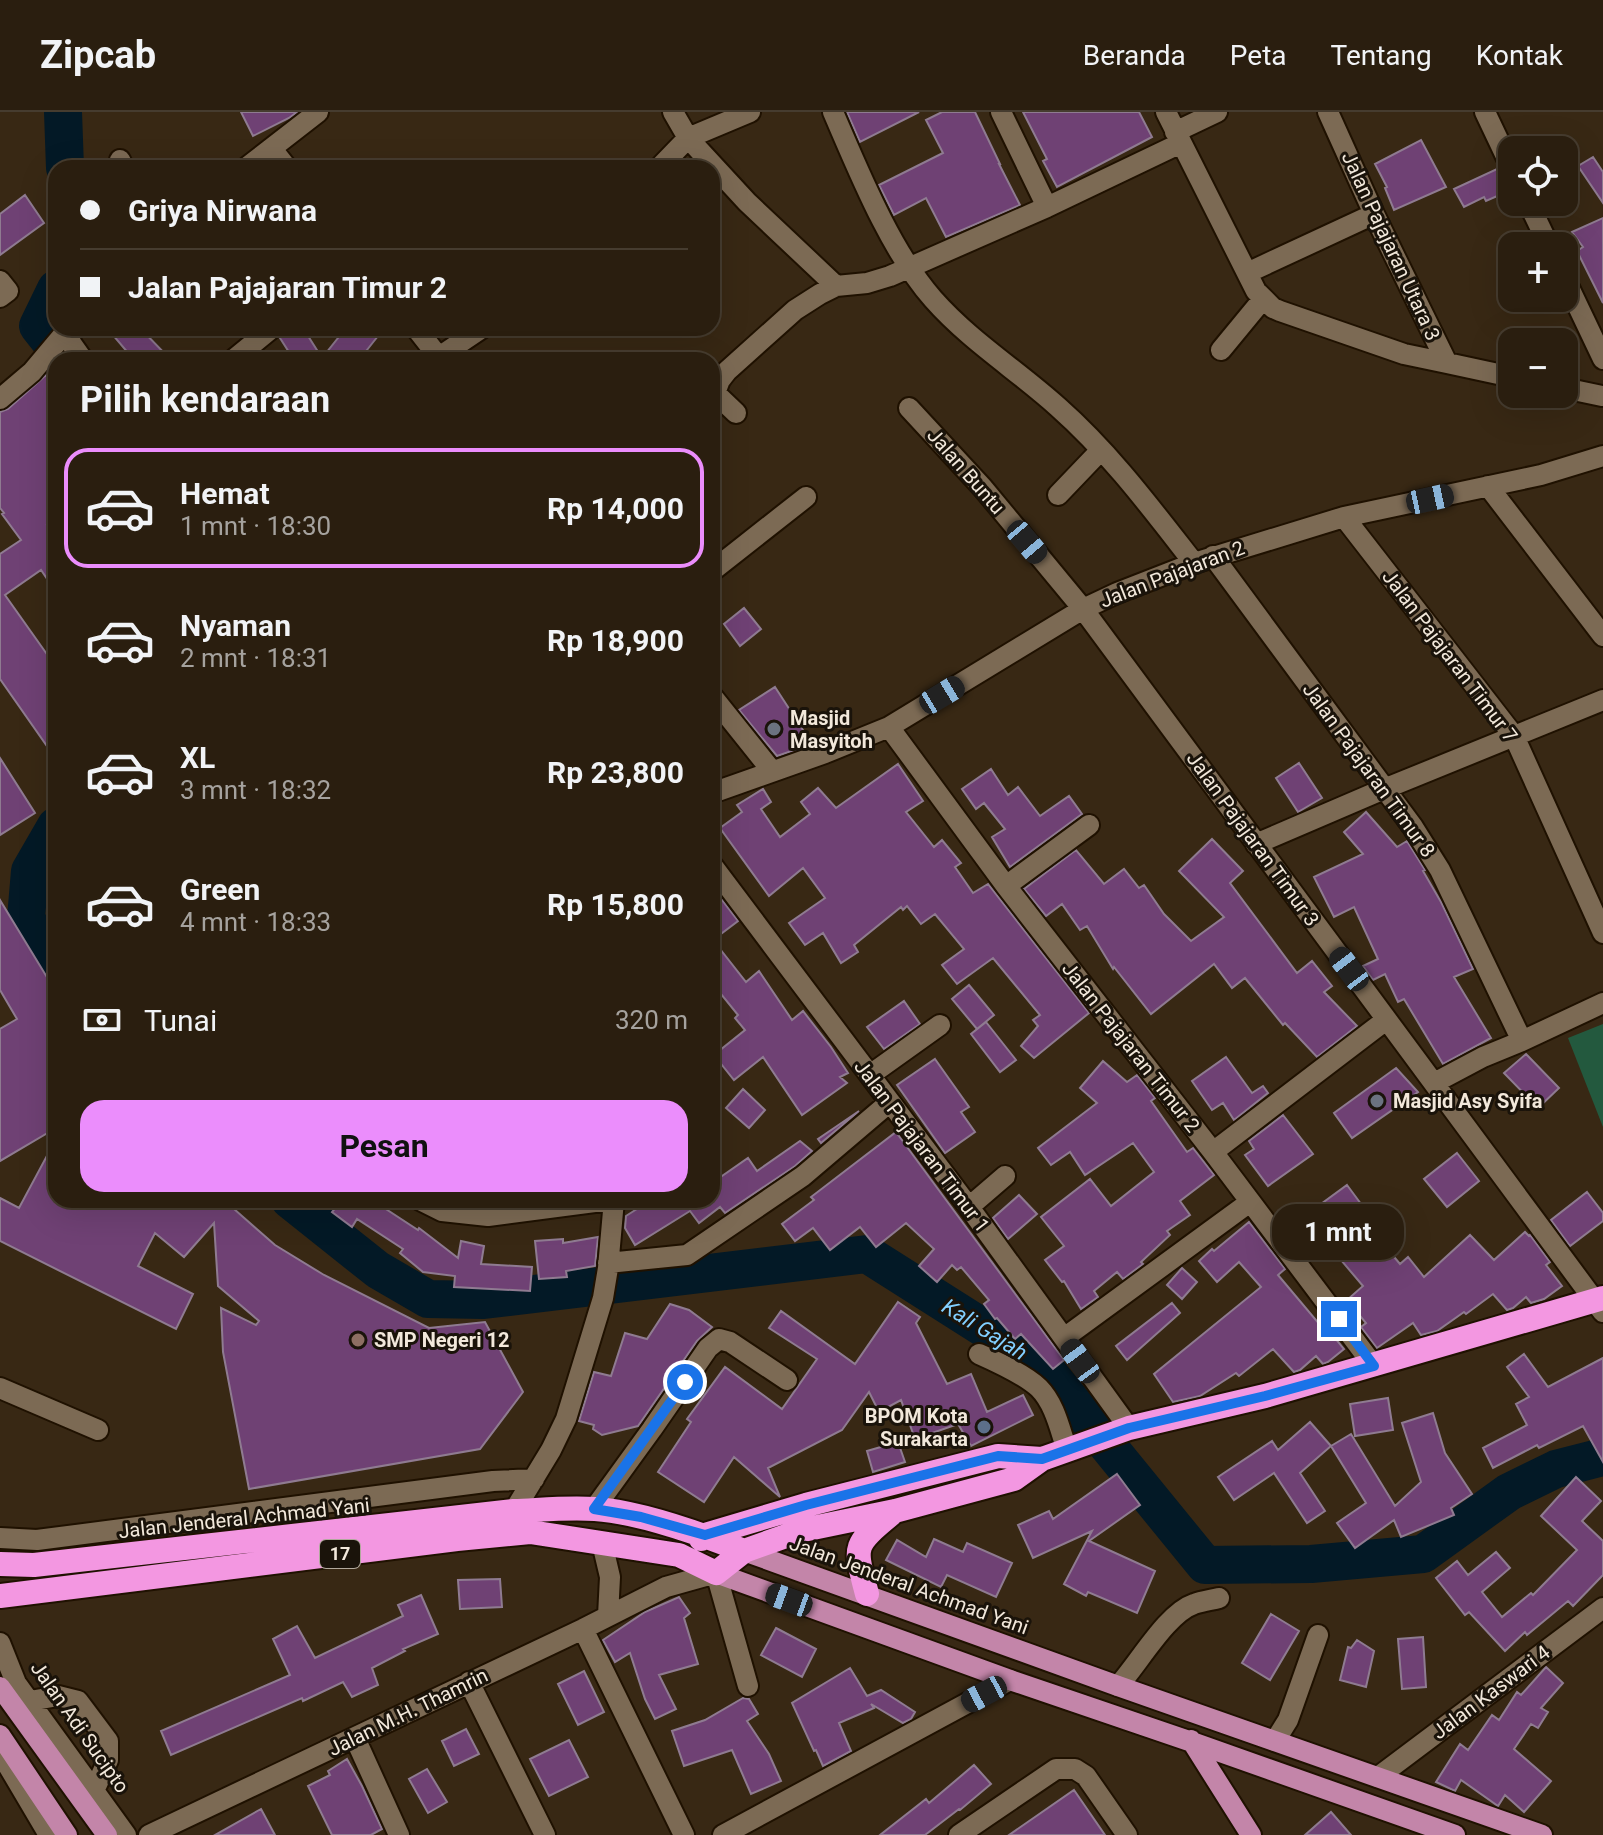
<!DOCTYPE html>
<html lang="id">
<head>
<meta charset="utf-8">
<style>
  body { margin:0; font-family:Roboto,sans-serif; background:#362b1d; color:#f1f3f6; height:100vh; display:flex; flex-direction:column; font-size:30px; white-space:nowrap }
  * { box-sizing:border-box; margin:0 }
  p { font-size:26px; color:#a5a29e }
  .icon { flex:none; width:44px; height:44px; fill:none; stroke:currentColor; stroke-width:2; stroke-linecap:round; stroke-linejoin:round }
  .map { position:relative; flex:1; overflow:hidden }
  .details { position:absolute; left:48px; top:240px; width:672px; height:856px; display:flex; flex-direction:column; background:#2a1e0f; border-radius:24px; box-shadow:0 8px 32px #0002,0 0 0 2px #463c2f }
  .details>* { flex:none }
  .top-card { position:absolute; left:48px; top:48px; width:672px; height:176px; border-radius:24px; box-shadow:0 8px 32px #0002,0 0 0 2px #463c2f; display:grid; align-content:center; height:176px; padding:0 32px; background:#2a1e0f }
  .tools { position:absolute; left:1498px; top:24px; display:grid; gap:16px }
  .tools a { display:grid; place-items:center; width:80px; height:80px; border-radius:16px; background:#2a1e0f; box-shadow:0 8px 32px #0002,0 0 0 2px #463c2f; font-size:40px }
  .end { position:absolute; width:36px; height:36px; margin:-18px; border:10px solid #1a73e8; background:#fff; box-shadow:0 0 0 4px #fff }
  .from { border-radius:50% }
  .bubble { position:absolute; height:56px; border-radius:24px; background:#2a1e0f; box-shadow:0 8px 32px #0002,0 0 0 2px #463c2f; font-size:26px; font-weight:700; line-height:56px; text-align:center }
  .car { position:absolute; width:24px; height:48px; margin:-24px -12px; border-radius:10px; box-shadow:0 0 6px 2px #0007; background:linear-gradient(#222 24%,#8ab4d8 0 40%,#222 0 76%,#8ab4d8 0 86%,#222 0) }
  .top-card b { display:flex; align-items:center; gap:28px; height:76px; font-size:30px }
  .top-card b+b { border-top:2px solid #463c2f }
  .top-card i { width:20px; height:20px; background:#f1f3f6 }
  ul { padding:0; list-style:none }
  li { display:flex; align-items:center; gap:24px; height:120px; margin:0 16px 12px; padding:0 16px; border:4px solid transparent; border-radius:24px }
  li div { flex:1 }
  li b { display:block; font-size:30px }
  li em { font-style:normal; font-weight:700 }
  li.active { border-color:#eb8dfc }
  li>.icon { width:72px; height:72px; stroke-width:1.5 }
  h2 { padding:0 32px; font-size:36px; line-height:96px }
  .pay { display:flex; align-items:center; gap:20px; height:88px; padding:0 32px; font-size:30px }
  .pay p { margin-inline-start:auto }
  .primary-button { display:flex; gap:16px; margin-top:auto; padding:16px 32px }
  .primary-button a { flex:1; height:92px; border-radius:24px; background:#eb8dfc; color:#111; font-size:32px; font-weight:700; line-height:92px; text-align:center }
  header { display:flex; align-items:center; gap:48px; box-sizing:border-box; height:112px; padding:0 40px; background:#2a1e0f; border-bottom:2px solid #463c2f }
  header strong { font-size:38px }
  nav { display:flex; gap:44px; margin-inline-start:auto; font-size:28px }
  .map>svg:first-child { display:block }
  .green { fill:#23593e }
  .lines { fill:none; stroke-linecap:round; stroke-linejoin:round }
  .river { stroke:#031926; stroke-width:38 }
  .building { fill:#6f4174; stroke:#8f7b91; stroke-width:2 }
  .minor-casing { stroke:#1f1100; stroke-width:24 }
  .major-casing { stroke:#1f1100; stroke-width:24 }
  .highway-casing { stroke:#1f1100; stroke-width:28 }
  .minor { stroke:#7c6a54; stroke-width:20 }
  .major { stroke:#c385a9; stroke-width:20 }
  .highway { stroke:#f397e1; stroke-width:24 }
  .route { stroke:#1a73e8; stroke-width:10 }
  .worship-dot { fill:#6b7280; stroke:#1a130a; stroke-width:3 }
  .education-dot { fill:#8d6e63; stroke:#1a130a; stroke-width:3 }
  .service-dot { fill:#5c6f8a; stroke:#1a130a; stroke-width:3 }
  .labels { text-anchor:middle; stroke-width:6; stroke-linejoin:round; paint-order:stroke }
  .shield { fill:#1a130a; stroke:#b1a89c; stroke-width:2 }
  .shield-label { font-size:18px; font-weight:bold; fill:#f2e8db }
  .street-label { font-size:20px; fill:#f2e8db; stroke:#1a130a }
  .poi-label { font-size:20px; font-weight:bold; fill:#f2e8db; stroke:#1a130a; text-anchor:start }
  .water-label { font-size:22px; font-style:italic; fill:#82cfff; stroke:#1a130a }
</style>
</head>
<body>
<header>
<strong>Zipcab</strong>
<nav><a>Beranda</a><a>Peta</a><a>Tentang</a><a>Kontak</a></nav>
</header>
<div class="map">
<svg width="1603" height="1723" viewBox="0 0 1603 1723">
  <rect width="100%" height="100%" fill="#382814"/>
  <path class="green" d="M1603,912V1015L1568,926Z"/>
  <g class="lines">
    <path class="river" d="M63,0L65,56
      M56,177L38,214L65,248
      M56,714L30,759L26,806L48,847L56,852
      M290,1088L378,1158L428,1187L484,1188L867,1142L1042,1253L1205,1453L1311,1452L1423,1442L1509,1380L1556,1357L1603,1345"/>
  </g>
  <path class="building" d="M241,0H297L289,6L253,24Z
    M847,0H919L860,30Z
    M942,0H975L1000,52H999L1020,93L946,125L926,86L894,103L879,73L943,41L926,8Z
    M1023,0H1139L1152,25L1057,75L1043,49L1047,47Z
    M1421,28L1446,75L1394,98L1385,76L1387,75L1375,52Z
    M1593,45L1603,60V91L1578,54Z
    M1497,57L1511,78L1486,89L1484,85L1464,95L1454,77Z
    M25,83L44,111L0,143V102Z
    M1603,106V191L1577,139L1583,135L1572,120Z
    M107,216H140L171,248H134Z
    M287,216H303L322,246L346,216H368L378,224L359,248H294L280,226Z
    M46,263L56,276V407L47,413L56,426V480L41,458L5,483L56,555V647L0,567V442L21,428L2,402L4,401L0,396V300L8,297Z
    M744,496L761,517L740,534L724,512Z
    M775,575L812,632L777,644L739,598Z
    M0,646L35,701L0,723Z
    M1299,651L1322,686L1298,700L1276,666Z
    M898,652L923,689L906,700L934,735L942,728L961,751L955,755L973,781L988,772L1089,901L1034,946L1021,934L1038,914L1033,908L1040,903L993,846L957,872L942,853L964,837L935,802L921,812L907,794L903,798L901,795L854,833L858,840L841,851L823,821L805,833L789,811L825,786L803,756L769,784L720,716L742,700L737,693L763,677L771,690L761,697L780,725L810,702L801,690L818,676L836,696Z
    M991,657L1008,683L1018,675L1040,704L1069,684L1082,702L1010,755L992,725L1005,717L984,691L976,697L962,677Z
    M1366,700L1397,735L1407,729L1425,758L1423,759L1441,790L1473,857L1454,865L1491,926L1443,952L1404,887L1398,890L1385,862L1373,868L1363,854L1378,847L1354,795L1334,805L1314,765L1363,742L1344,720Z
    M1212,727L1243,759L1230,771L1297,861L1312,849L1332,874L1324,880L1357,914L1317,945L1285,911L1283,913L1245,866L1232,876L1214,852L1151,902L1114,855L1113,857L1087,814L1080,818L1062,792L1046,804L1024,777L1076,738L1104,772L1124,757L1139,776L1144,773L1164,802L1191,829L1224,805L1179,759Z
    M712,775L738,809L713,828L746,870L759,859L792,908L803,899L831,935L848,961L840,965L847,971L802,1003L763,945L734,968L714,943L745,918L735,906L738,903L712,871Z
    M0,788L56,880V1016L0,1049V917L17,907L0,878Z
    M969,873L994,903L977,917L952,887Z
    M904,889L920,912L884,937L867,915Z
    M986,910L1016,948L1000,960L971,922Z
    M1526,942L1559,976L1538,996L1504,961Z
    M1226,945L1252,981L1263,974L1268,981L1234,1008L1223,991L1212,998L1192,969Z
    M935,947L969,995L961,1000L975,1020L945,1041L897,973Z
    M1103,949L1127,970L1137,963L1155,986L1151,989L1187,1040L1193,1036L1214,1063L1180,1089L1190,1103L1167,1119L1170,1123L1141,1150L1143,1152L1123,1167L1117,1160L1094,1179L1098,1185L1081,1197L1064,1169L1062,1170L1045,1148L1064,1134L1041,1105L1090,1067L1111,1094L1154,1060L1133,1031L1085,1063L1070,1040L1051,1053L1038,1036L1097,991L1080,976Z
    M1396,956L1418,980L1352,1026L1334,1001Z
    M743,977L765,998L749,1016L726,996Z
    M859,999L821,1031L818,1027Z
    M1283,1003L1313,1042L1268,1074L1245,1043L1254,1037L1249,1029Z
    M896,1020L1064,1248L1053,1257L1021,1222L1015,1227L997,1206L995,1207L984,1192L989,1188L961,1155L957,1158L952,1153L937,1170L919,1154L934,1137L906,1111L876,1135L860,1115L830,1138L813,1116L795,1129L782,1112L814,1088L811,1085Z
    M56,1027V1088H243L234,1097L275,1133L324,1163L429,1216L485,1210L523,1280L480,1337L249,1377L223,1240L221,1196L256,1213L259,1209L218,1174L214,1111L184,1145L155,1121L138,1154L193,1182L176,1217L0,1129V1086L19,1096Z
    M800,1029L812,1039L795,1054L725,1101L720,1095L699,1111L690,1099L635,1133L625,1116L626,1104L651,1088H712V1071L748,1046L757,1059Z
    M1457,1041L1479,1069L1447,1095L1424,1067Z
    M1347,1073L1364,1096L1357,1101L1400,1152L1408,1145L1424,1165L1470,1123L1494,1148L1525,1120L1529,1124L1530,1123L1550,1150L1546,1153L1562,1174L1544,1187L1531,1191L1526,1185L1513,1196L1507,1198L1493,1182L1466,1202L1464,1200L1437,1219L1421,1223L1413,1211L1377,1236L1361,1215L1366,1211L1347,1188L1363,1174L1324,1128L1306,1103Z
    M1587,1080L1603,1101V1109L1570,1134L1551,1108Z
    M1019,1083L1037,1102L1008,1127L993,1106Z
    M342,1088H372L418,1118L419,1116L458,1146L461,1129L484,1134L481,1152L532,1155L530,1179L454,1175L455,1164L423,1160L400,1141L403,1137L357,1107L352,1115L332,1100Z
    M1249,1110L1285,1157L1278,1163L1320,1213L1323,1211L1344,1237L1328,1250L1323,1252L1316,1244L1300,1258L1294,1260L1273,1237L1239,1264L1236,1261L1200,1284L1173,1290L1154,1262L1261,1175L1239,1150L1217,1170L1199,1149L1212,1137L1214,1139Z
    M598,1125L595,1154L566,1159L567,1165L539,1167L535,1129L563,1127V1131Z
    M1182,1156L1197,1170L1182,1187L1167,1173Z
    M898,1190L920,1205L916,1211L947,1272L971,1262L987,1300L1023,1283L1033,1303L971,1334L958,1312L915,1327L901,1288L879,1300L869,1280L842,1318L768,1356L780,1385L734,1345L704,1390L658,1360L691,1310L687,1307L725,1255L782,1297L817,1247L769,1216L781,1199L855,1252Z
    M1172,1191L1180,1201L1127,1248L1116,1234Z
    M670,1192L689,1198L712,1215L697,1229L638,1314L602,1323L593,1317L594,1313L579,1309L594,1260L611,1264L625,1221L647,1227Z
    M1524,1242L1548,1275L1603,1246V1350L1583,1314L1539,1336L1537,1333L1493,1356L1483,1336L1527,1313L1516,1292L1529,1285L1507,1255Z
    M1388,1286L1393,1318L1355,1324L1350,1292Z
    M1433,1301L1445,1341L1472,1382L1451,1396L1454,1403L1401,1425L1394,1408L1355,1436L1337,1411L1366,1391L1331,1334L1351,1322L1395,1394L1421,1370L1402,1311Z
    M1310,1310L1331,1334L1300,1361L1325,1399L1307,1411L1274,1361L1234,1388L1218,1365L1272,1329L1278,1338Z
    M898,1330L905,1350L873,1360L867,1339Z
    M1117,1362L1140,1393L1089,1429L1155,1459L1137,1501L1088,1480L1086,1484L1064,1472L1092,1419L1033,1446L1018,1413L1049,1399L1053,1407Z
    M1576,1365L1601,1389L1582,1409L1603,1429V1463L1573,1494L1568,1489L1527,1523L1525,1520L1505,1539L1469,1500L1465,1503L1436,1466L1457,1449L1468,1463L1496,1440L1510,1456L1482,1480L1502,1505L1531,1481L1533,1483L1577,1438L1541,1404Z
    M934,1427L963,1440L967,1431L1012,1451L996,1485L947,1463L941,1475L886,1448L897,1428L926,1445Z
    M500,1467L502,1495L460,1497L458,1468Z
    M421,1483L438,1522L403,1537L405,1539L372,1556L378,1573L352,1585L343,1570L303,1589L302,1586L171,1643L161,1619L290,1563L273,1527L297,1514L315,1546L403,1504L398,1493Z
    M679,1485L690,1501L684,1506L698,1552L659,1563L676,1597L655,1607L645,1587L630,1541L615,1550L603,1528L645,1500Z
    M1271,1502L1299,1519L1270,1568L1242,1551Z
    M776,1516L816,1537L802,1565L761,1543Z
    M1423,1525L1426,1575L1402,1577L1398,1527Z
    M1357,1528L1374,1539L1366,1575L1340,1568L1348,1535L1351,1536Z
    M1546,1555L1563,1571L1541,1596L1548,1600L1538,1616L1531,1612L1514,1637L1551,1669L1524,1700L1505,1683L1498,1694L1461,1668L1455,1679L1436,1670L1460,1632L1468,1638L1492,1603L1499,1608L1517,1580L1521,1583Z
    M850,1556L867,1584L881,1578L915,1600L911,1607L903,1611L871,1592L874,1596L839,1611L851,1639L823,1654L816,1638L814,1639L792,1591Z
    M584,1559L604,1600L578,1613L558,1572Z
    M743,1586L749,1587L758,1602L747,1609L769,1642L781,1669L751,1682L732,1638L684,1654L672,1619L705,1608Z
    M466,1617L479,1642L454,1654L442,1629Z
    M569,1628L588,1665L549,1684L530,1647Z
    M347,1647L362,1674L382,1717L371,1723H332L308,1674L330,1663L328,1659Z
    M974,1653L991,1672L960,1698L959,1697L925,1723H880L926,1687L929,1691Z
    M427,1657L447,1690L428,1701L409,1667Z
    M1074,1678L1105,1723H1009Z
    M261,1697L275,1723H215Z
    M1331,1700L1351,1723H1305Z"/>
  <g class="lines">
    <defs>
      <path id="minor" d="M673,0L688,26L750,0
        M833,0C859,60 890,138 933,187C970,229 1017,258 1058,295C1110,341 1151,396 1194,451
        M1001,0L1047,95
        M1166,0L1256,179L1273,196L1280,199L1404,242L1447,251
        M1328,0L1374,102L1447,251L1512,265
        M1485,0L1512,57
        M1175,20L1217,0
        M272,37L287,56
        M120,48L124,56
        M246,56L318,0
        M659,56L688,26L747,90L836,174
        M1528,90L1549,134
        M1247,161L1374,102
        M1564,165L1603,247
        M0,169L8,179L0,185
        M416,216L441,248
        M68,219L71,231L83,248
        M1221,238L1263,187
        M439,245L482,216
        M233,248L272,216
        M1564,276L1602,284
        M0,287L32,260L69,216
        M909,296L983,376L1083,497L1603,1200
        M736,301L715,281L720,268L727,259L795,198L820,182L836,174L867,171L890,164L1047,95L1181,31
        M1488,374L1603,524
        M1058,383L1101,338
        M1344,405L1514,624L1603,821
        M1213,444L1413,715L1440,758L1522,929
        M712,459L806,385
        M712,584L772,659
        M889,615L1006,774L1213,1040L1374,1254
        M712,681L825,641L889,615L1083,497L1117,481L1194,451L1344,405L1541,363L1603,344
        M1256,732L1384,677L1603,588
        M712,753L969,1095L1129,1316
        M1006,774L1089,713
        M870,963L940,913
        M1434,971L1483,945L1522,929L1603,891
        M1213,1040L1386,908
        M420,1088L442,1099L488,1104L610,1088
        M969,1095L1005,1064
        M608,1151L687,1143L803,1064L890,990
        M1064,1226L1250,1090
        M979,1242C997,1250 1024,1262 1039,1276C1055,1292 1060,1318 1067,1338
        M0,1276L98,1318
        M594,1397L652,1317L708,1236L719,1227L730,1230L787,1268
        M514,1399L551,1338L566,1307L603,1186L608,1156L614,1088
        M0,1426L37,1428L493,1369L534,1367
        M602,1431L610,1465L608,1504
        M583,1517L684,1723
        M0,1531L16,1571L126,1723
        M469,1570L545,1723
        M1118,1574C1139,1551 1167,1501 1194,1492C1202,1489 1211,1488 1219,1486
        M30,1589L58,1584L78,1589L108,1629V1648L94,1679
        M355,1626L399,1723
        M1275,1629L1288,1608L1318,1523
        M0,1640L49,1723
        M1378,1665L1603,1496
        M149,1723L583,1517L666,1475L716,1461L748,1574
        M723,1723L1010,1568
        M959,1723L1056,1657H1075L1086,1664L1127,1723"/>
      <path id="major" d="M744,1439L1118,1574L1542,1723
        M716,1461L1010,1568L1192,1630L1455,1723
        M0,1575L107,1723
        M0,1623L67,1723
        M1191,1628L1251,1723"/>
      <path id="highway" d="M701,1427L705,1423L806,1393L998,1344L1042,1347
        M0,1452L34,1453L514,1399C540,1398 568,1395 595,1397C641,1400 701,1422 744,1439
        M867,1482C855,1435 851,1435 890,1403
        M0,1484L457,1427L530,1420L679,1443L716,1461L744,1439L803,1418L895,1399L1014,1367L1042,1347L1129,1316L1265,1284L1603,1186"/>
    </defs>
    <use href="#minor" class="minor-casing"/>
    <use href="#major" class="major-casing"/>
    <use href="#highway" class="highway-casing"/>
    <use href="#minor" class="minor"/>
    <use href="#major" class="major"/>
    <use href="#highway" class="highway"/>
  </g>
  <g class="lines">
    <path class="route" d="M685,1270L594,1397L641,1405L705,1423L806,1393L998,1344L1042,1347L1129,1316L1265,1284L1374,1254L1339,1207"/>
  </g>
  <g class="worship-dot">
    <circle cx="774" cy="617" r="8"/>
    <circle cx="1377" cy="989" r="8"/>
  </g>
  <circle class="education-dot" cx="358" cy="1228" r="8"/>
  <circle class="service-dot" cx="984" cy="1315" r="8"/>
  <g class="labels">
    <rect class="shield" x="320" y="1428" width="40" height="28" rx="6"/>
    <g class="shield-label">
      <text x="340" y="1448">17</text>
    </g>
    <g class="street-label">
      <text transform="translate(1391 134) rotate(65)" y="7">Jalan Pajajaran Utara 3</text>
      <text transform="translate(966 359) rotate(49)" y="7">Jalan Buntu</text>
      <text transform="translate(1172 462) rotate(-21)" y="7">Jalan Pajajaran 2</text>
      <text transform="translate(1450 544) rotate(53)" y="7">Jalan Pajajaran Timur 7</text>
      <text transform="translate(1369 658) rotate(54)" y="7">Jalan Pajajaran Timur 8</text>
      <text transform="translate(1253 727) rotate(54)" y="7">Jalan Pajajaran Timur 3</text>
      <text transform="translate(1131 935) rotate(52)" y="7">Jalan Pajajaran Timur 2</text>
      <text transform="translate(922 1034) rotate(53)" y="7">Jalan Pajajaran Timur 1</text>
      <text transform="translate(244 1406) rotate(-6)" y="7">Jalan Jenderal Achmad Yani</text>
      <text transform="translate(909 1473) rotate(20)" y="7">Jalan Jenderal Achmad Yani</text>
      <text transform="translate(1491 1580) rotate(-37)" y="7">Jalan Kaswari 4</text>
      <text transform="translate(408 1600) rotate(-26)" y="7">Jalan M.H. Thamrin</text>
      <text transform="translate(80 1615) rotate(55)" y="7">Jalan Adi Sucipto</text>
    </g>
    <g class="poi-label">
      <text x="790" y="613">Masjid<tspan x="790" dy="23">Masyitoh</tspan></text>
      <text x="1393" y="996">Masjid Asy Syifa</text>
      <text x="374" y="1235">SMP Negeri 12</text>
      <text x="968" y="1311" text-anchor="end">BPOM Kota<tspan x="968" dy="23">Surakarta</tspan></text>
    </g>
    <g class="water-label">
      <text transform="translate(985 1217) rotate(32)" y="8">Kali Gajah</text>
    </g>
  </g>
</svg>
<div class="tools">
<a><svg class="icon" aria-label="locate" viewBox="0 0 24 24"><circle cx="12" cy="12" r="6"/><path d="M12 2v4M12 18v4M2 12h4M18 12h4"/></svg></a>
<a>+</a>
<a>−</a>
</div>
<i class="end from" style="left:685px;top:1270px"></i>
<i class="end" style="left:1339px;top:1207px"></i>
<div class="bubble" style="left:1272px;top:1092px;width:132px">1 mnt</div>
<i class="car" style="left:1430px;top:387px;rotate:78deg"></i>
<i class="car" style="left:1027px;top:430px;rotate:140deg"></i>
<i class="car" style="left:942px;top:583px;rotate:59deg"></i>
<i class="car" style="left:1349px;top:857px;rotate:323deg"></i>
<i class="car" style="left:1080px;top:1249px;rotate:324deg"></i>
<i class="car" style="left:789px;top:1488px;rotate:290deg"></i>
<i class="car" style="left:984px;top:1582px;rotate:242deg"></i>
<div class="top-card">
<b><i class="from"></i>Griya Nirwana</b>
<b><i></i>Jalan Pajajaran Timur 2</b>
</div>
<section class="details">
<h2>Pilih kendaraan</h2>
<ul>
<li class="active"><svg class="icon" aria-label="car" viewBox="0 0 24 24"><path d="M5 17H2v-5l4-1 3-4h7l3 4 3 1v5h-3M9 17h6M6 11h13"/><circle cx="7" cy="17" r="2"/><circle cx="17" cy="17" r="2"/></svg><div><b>Hemat</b><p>1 mnt · 18:30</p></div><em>Rp 14,000</em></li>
<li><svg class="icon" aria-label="car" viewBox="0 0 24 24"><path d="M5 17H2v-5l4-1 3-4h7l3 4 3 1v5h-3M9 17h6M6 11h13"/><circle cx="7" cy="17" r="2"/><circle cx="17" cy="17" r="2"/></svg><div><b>Nyaman</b><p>2 mnt · 18:31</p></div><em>Rp 18,900</em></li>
<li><svg class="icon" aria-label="car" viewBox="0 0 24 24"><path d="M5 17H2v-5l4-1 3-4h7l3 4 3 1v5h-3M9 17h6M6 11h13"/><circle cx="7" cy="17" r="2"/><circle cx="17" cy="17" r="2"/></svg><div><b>XL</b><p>3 mnt · 18:32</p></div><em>Rp 23,800</em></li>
<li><svg class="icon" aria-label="car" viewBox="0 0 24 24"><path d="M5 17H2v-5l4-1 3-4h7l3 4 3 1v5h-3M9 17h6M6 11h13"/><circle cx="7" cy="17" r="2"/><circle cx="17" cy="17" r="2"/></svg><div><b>Green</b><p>4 mnt · 18:33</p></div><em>Rp 15,800</em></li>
</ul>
<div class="pay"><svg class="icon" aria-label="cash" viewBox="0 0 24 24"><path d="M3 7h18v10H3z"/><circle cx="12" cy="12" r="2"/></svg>Tunai<p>320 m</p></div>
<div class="primary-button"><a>Pesan</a></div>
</section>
</div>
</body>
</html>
